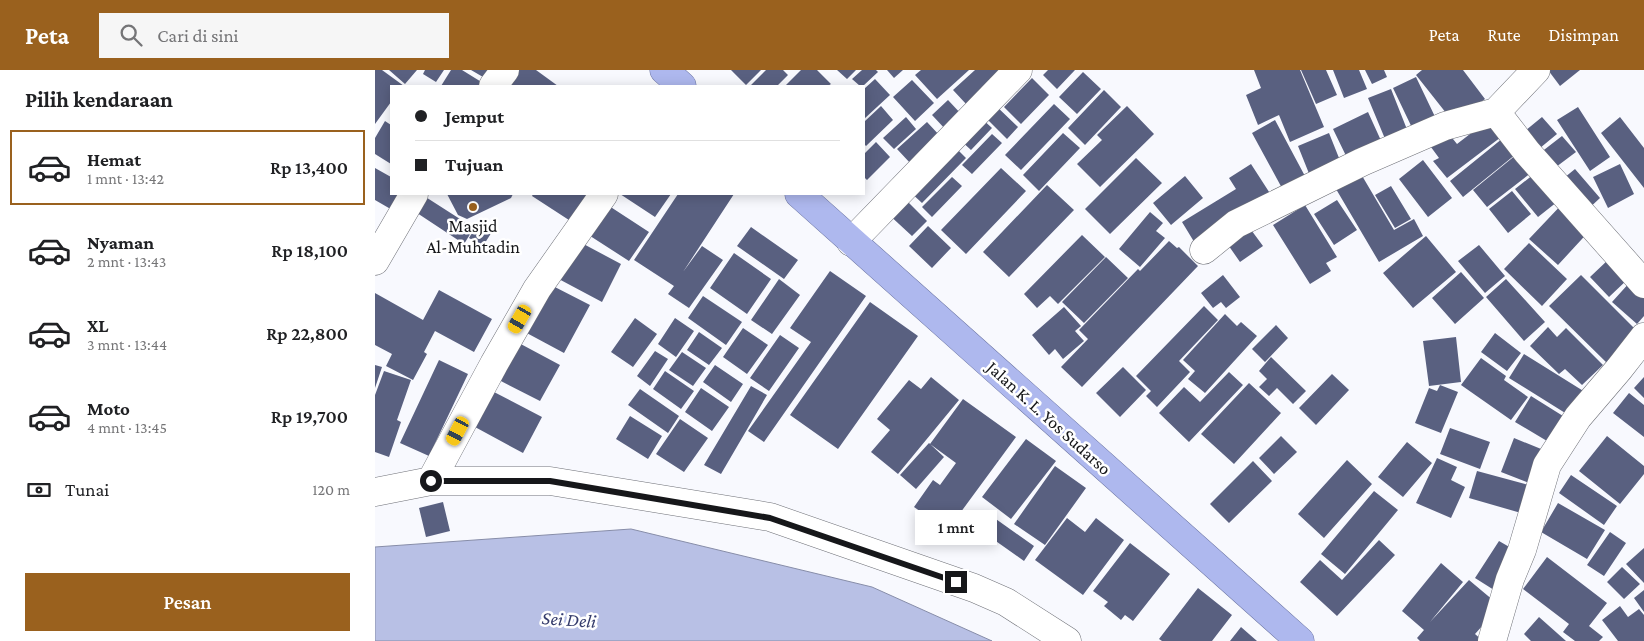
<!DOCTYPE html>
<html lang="id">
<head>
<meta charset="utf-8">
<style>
  body { margin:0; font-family:"Crimson Pro",serif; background:#f6f6f6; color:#202124; height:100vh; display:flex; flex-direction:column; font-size:19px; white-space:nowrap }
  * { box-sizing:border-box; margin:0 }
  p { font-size:16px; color:#757577 }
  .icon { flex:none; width:28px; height:28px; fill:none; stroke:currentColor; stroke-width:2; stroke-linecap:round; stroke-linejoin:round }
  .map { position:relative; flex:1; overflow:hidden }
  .side { display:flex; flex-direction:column; background:#fff; width:375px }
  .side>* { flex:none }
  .hud { position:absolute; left:15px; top:15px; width:475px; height:110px; border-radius:0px; box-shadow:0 2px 12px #0003; display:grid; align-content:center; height:110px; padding:0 25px; background:#fff }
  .end { position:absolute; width:22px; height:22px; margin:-11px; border:6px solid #16171a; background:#fff; box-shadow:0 0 0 2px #fff }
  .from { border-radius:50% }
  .bubble { position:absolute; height:35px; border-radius:0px; background:#fff; box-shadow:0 2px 12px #0003; font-size:16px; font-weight:600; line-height:35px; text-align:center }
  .car { position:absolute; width:15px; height:30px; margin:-15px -8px; border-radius:6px; box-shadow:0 0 4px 1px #0007; background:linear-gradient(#f5c518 24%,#345 0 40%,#f5c518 0 76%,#345 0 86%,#f5c518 0) }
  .hud b { display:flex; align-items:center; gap:18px; height:48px; font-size:19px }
  .hud b+b { border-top:1px solid #e0e0e0 }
  .hud i { width:12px; height:12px; background:#202124 }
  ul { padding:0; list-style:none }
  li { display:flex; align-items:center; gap:15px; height:75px; margin:0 10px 8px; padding:0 15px; border:2px solid transparent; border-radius:0px }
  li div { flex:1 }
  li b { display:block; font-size:19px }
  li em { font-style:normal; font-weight:600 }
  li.on { border-color:#9a611e }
  li>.icon { width:45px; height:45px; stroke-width:1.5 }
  h2 { padding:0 25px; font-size:22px; line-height:60px }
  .pay { display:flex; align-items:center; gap:12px; height:55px; padding:0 25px; font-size:19px }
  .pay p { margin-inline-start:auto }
  .button { display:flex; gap:10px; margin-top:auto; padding:10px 25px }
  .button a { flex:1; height:58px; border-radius:0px; background:#9a611e; color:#fff; font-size:20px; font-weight:600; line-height:58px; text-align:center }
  header { display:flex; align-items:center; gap:30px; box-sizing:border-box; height:70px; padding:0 25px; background:#9a611e; color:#fff }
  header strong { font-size:24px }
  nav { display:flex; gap:28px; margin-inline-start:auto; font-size:18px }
  .search { width:350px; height:45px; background:#f6f6f6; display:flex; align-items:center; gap:12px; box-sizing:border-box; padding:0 18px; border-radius:0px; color:#757577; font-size:19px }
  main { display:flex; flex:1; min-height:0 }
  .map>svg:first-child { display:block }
  .water { fill:#b8c0e5; stroke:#878da8 }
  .building { fill:#596080 }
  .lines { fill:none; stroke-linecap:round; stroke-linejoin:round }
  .minor-casing { stroke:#6e7077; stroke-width:29 }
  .trunk-casing { stroke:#6b74a1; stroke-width:29 }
  .minor { stroke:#fff; stroke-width:28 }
  .trunk { stroke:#aeb8ee; stroke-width:28 }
  .route { stroke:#16171a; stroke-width:6 }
  .poi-dot { fill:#9a611e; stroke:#fff; stroke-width:2 }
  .labels { text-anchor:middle; stroke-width:5; stroke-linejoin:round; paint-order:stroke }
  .poi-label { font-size:18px; fill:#16171a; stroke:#fff }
  .street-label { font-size:18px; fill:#16171a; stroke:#fff }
  .water-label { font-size:19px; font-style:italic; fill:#353c6c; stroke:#fff }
</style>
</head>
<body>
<header>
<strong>Peta</strong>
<div class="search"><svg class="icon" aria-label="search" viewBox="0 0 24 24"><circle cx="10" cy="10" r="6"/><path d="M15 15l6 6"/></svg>Cari di sini</div>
<nav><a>Peta</a><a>Rute</a><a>Disimpan</a></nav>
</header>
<main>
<section class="side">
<h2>Pilih kendaraan</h2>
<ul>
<li class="on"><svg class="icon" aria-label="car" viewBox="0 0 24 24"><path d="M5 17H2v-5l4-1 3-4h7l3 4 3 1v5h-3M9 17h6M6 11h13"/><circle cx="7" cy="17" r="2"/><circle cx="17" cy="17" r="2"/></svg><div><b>Hemat</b><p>1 mnt · 13:42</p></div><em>Rp 13,400</em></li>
<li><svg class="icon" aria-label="car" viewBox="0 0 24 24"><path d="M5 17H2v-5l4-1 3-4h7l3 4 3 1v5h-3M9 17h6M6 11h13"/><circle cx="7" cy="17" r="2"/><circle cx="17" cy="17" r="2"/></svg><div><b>Nyaman</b><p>2 mnt · 13:43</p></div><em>Rp 18,100</em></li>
<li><svg class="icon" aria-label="car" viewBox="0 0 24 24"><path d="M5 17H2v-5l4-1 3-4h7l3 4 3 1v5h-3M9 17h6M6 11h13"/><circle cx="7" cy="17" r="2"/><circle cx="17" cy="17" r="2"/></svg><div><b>XL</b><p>3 mnt · 13:44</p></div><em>Rp 22,800</em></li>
<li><svg class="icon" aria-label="car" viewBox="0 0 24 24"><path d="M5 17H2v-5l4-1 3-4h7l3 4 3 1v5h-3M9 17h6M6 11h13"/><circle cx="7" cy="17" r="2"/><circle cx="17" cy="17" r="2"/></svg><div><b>Moto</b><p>4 mnt · 13:45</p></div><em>Rp 19,700</em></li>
</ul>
<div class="pay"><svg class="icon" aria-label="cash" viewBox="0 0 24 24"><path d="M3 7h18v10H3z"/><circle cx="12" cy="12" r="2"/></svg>Tunai<p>120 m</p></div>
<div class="button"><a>Pesan</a></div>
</section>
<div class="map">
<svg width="1269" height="571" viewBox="0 0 1269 571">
  <rect width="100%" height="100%" fill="#f8f9fe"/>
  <path class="water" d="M256,459L497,517L617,571H0V477Z"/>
  <path class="building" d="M0,0H7L29,16H16V32L0,54Z
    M14,0H42L30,14Z
    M50,0H69L61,12L48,4Z
    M76,0H87L108,13L106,16H66Z
    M96,0H113L108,7Z
    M134,0H161L183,16H122Z
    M356,0H386L371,15Z
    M391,0H408L413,5L402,16H377L376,15Z
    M426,0H442L456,14L453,16H410Z
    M462,0H481L472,9Z
    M487,0H501L503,2L488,16H485L477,9Z
    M512,0H528L519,8Z
    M546,0H594L562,29L540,5Z
    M600,0H630L592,35L578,20Z
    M673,0H700L682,19L668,5Z
    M879,0H925L949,57L915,72L904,45L883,55L871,25L886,18Z
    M926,0H951L962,25L941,34Z
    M958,0H984L992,19L969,28Z
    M990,0H1009L1012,7L997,14Z
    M1047,0H1088L1110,29L1079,53L1041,5Z
    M1173,0H1205L1185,16Z
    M708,2L726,19L702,44L684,27Z
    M1041,7L1063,53L1040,64L1018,18Z
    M657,8L674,25L646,54L629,37Z
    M500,9L515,25L489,49V19Z
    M537,10L559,33L540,51L518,27Z
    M1016,19L1035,67L1013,76L993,28Z
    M729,20L746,37L710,75L693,58Z
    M573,30L588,46L572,61L557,45Z
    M618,33L643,57L632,69L607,44Z
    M679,34L695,49L646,100L630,85Z
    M506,36L518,50L491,76L489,74V52Z
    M752,36L779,64L725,117L702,94L727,70L722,65Z
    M1203,37L1235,87L1215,101L1182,50Z
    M993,42L1008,75L974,92L958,59Z
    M1121,44L1134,61L1072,108L1058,91L1064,88L1053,73L1070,59L1082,74Z
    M531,47L541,59L519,79L508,68Z
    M605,47L617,58L596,80L584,69Z
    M1167,47L1182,64L1159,83L1144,66Z
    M1245,47L1269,78V118L1226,63Z
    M900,50L931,108L908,120L877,63Z
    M10,51L16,55V94L0,84V68Z
    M552,52L566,67L536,94L522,79Z
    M688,63L705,78L664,121L648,105Z
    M954,63L968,98L937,111L923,76Z
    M617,64L627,73L597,104L587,95Z
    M1133,64L1146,80L1088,127L1075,111Z
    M1187,66L1201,82L1177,100L1165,83Z
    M501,72L515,87L492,110L489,107V84Z
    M577,74L591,88L547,133L533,120Z
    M1147,80L1161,99L1112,137L1098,120Z
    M761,88L787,113L735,164L710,139Z
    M1048,90L1077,128L1053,147L1024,109Z
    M876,94L898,128L821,175L807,152L861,119L854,108Z
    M1245,94L1259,124L1233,138L1218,107Z
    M0,98L16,107V124H29L19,141L0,130Z
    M626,98L651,121L591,184L566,160Z
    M1200,99L1225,128L1210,142L1184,112Z
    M1164,100L1187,128L1163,147L1140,119Z
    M986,104L1019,160L1039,149L1048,166L1004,192L961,119Z
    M810,106L828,128L796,155L778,133Z
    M577,107L587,116L557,147L547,137Z
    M672,115L699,140L634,207L608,182Z
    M1016,116L1036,149L1020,158L1000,125Z
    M1137,121L1156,144L1133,163L1114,139Z
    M46,124L99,158L89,174L36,139Z
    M72,124H138L136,128L92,149L83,145Z
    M158,124H216L197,152L157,126Z
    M245,124H296L280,147Z
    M303,124H359L308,202L327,176L348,190L314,238L293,224L299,216L259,190Z
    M527,126L552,151L537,166L511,142Z
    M962,130L982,160L959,175L939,144Z
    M1190,131L1218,157L1183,195L1154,169Z
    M228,132L274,162L254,191L209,162Z
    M930,135L962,187L951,193L956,201L935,214L898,155Z
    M775,142L788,153L781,161L790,168L765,197L744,179Z
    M105,149L120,157L108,176L94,168Z
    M871,153L888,176L865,192L849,169Z
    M553,156L576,178L557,198L534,176Z
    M376,157L423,190L409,209L362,176Z
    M707,165L730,187L683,234L675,226L662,238L649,224Z
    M1051,166L1081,202L1038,238L1008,203Z
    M201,170L246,194L227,232L180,207Z
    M794,171L802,178L804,177L823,196L707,317L686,297L713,269L704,260L763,199L765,201Z
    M1154,173L1192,209L1167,236L1129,199Z
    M1104,175L1130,206L1110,223L1083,191Z
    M359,183L396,209L372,244L335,218Z
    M731,187L753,208L709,253L687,232Z
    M1234,189L1253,209L1234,227L1215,207Z
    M455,201L491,226L389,372L373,361L436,272L415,258Z
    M1086,202L1109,228L1080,254L1057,228Z
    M848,205L865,227L851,238L846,232L838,238L826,223Z
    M1206,205L1265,264L1234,295L1174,236Z
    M404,209L425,225L397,264L376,250Z
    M1131,209L1170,252L1149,271L1111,227Z
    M1256,211L1269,223V246L1262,254L1237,232Z
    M174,214L215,235L189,283L148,261Z
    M64,220L117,249L99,282L60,261L49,282L52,284L38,310L11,296L17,284L0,275V223L48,250Z
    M328,226L367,252L351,275L313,248Z
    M495,232L543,266L463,379L415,345Z
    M829,236L843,250L804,291L815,302L782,337L771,326L776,321L761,306Z
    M689,237L706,256L700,261L709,271L688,289L680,279L674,285L657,265Z
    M850,244L862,256L866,252L882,266L830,323L813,309L820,301L808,290Z
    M260,248L282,264L258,297L236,282Z
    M300,248L319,261L301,287L283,274Z
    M901,255L913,268L890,292L877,279Z
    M1173,257L1182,267L1191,258L1228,295L1207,315L1190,299L1184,304L1155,276Z
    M368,258L393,275L372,304L348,287Z
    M324,262L347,278L334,295L312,280Z
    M1120,263L1146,283L1132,301L1106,282Z
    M405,265L424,278L394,321L375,308Z
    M1081,267L1086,312L1054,316L1048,271Z
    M142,272L185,295L165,331L122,309Z
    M280,281L293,289L275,316L262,306Z
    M307,282L331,298L318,316L294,300Z
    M1149,284L1210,322L1195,346L1134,308Z
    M896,287L931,321L918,334L902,318L894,326L884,317L892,309L884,301Z
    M1106,288L1131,306L1129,310L1153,327L1136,350L1086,315Z
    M64,290L93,304L54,386L25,373Z
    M0,295L7,297L0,318Z
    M340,295L368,314L356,332L328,312Z
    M748,297L771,320L745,347L721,323Z
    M9,301L36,310L22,350L26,352L14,387L0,382V325Z
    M290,301L319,321L306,339L278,319Z
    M854,302L868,315L814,372L784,343L809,317L825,332Z
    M957,304L974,320L941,355L924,338Z
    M556,307L584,330L523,404L496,382L515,360L502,349L534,310L546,319Z
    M1269,307V328L1259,318Z
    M874,313L906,343L859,394L826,364Z
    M1065,315L1083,322L1066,363L1040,353L1054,318L1062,321Z
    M376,316L392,325L346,404L329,395Z
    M326,318L354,337L337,361L310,342Z
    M265,319L304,346L293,363L253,335Z
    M119,322L167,347L148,383L100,357Z
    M1254,323L1269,335V367L1238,343Z
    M1156,326L1188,346L1172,371L1140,352Z
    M588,329L641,367L580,450L567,440L559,451L539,437L558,410L565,415L581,393L555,374Z
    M255,346L287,366L273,389L241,369Z
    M305,349L333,368L309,402L281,384Z
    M1075,358L1115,372L1105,399L1065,384Z
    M906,366L922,382L899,404L884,388Z
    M1232,366L1269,396V404L1245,434L1204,401Z
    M1139,368L1171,381L1157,414L1126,402Z
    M651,369L681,391L636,449L607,427Z
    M1032,372L1057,393L1028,427L1003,407Z
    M554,373L569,387L541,419L525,405Z
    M1062,388L1082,397L1076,410L1090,417L1076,448L1041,433Z
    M972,390L997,414L949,468L923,444Z
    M878,391L897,411L854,453L835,434Z
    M680,396L711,418L670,475L639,454Z
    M1102,401L1154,415L1146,443L1094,428Z
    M1196,405L1242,436L1229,455L1184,423Z
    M999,421L1023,440L970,504L946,484Z
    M68,432L75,461L51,467L44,438Z
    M1183,433L1230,460L1212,489L1166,462Z
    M611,442L659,476L649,491L601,457Z
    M692,448L710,462L721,448L749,470L708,525L660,490Z
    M1235,462L1251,473L1229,506L1212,495Z
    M1004,470L1020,485L962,546L925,512L945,490L967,510Z
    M1124,471L1143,482L1119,520L1100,508Z
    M755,473L795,504L758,551L750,545L746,550L729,536L733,532L718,521Z
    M1269,478V513L1251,494Z
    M1172,487L1232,533L1214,556L1228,567L1224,571H1200L1188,562L1194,554L1148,519Z
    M1066,493L1088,512L1055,552L1094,510L1125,536L1100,564L1108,571H1045L1042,568L1049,560L1027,541Z
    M1247,497L1265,514L1249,529L1232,512Z
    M823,518L857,545L837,571H787L784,569Z
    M1269,520V542L1259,528Z
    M1245,536L1253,547L1264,539L1269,545V571H1243L1227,550Z
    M1164,547L1191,571H1156L1149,564Z
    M866,557L882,571H855Z"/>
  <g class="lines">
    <defs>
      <path id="minor" d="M1161,0L1121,42L1152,82L1269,214
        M118,16L130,0
        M476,172L643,0
        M829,180L861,154L987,92L1070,56L1121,42
        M0,191L39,124
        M56,411L119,294L162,219L229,124
        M0,422L56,411H175L395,447L599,518L631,532L692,571
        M1117,571L1135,509L1147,480L1172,395L1203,347L1244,299L1269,267"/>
      <path id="trunk" d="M289,0L307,16
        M424,124L925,571"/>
    </defs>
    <use href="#minor" class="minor-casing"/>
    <use href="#trunk" class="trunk-casing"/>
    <use href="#minor" class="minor"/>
    <use href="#trunk" class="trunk"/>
  </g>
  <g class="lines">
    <path class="route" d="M56,411H175L395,448L581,512"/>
  </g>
  <circle class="poi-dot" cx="98" cy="137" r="5"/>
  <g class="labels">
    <g class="poi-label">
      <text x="98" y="162">Masjid<tspan x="98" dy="21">Al-Muhtadin</tspan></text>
    </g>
    <g class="street-label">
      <text transform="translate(674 348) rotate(42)" y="6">Jalan K. L. Yos Sudarso</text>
    </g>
    <g class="water-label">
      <text transform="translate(194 549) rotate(4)" y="7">Sei Deli</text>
    </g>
  </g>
</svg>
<i class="end from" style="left:56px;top:411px"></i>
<i class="end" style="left:581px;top:512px"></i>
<div class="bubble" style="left:540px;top:440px;width:82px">1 mnt</div>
<i class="car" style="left:145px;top:249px;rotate:210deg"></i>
<i class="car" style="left:83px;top:361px;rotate:208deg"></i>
<div class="hud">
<b><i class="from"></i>Jemput</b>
<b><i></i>Tujuan</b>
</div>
</div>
</main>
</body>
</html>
